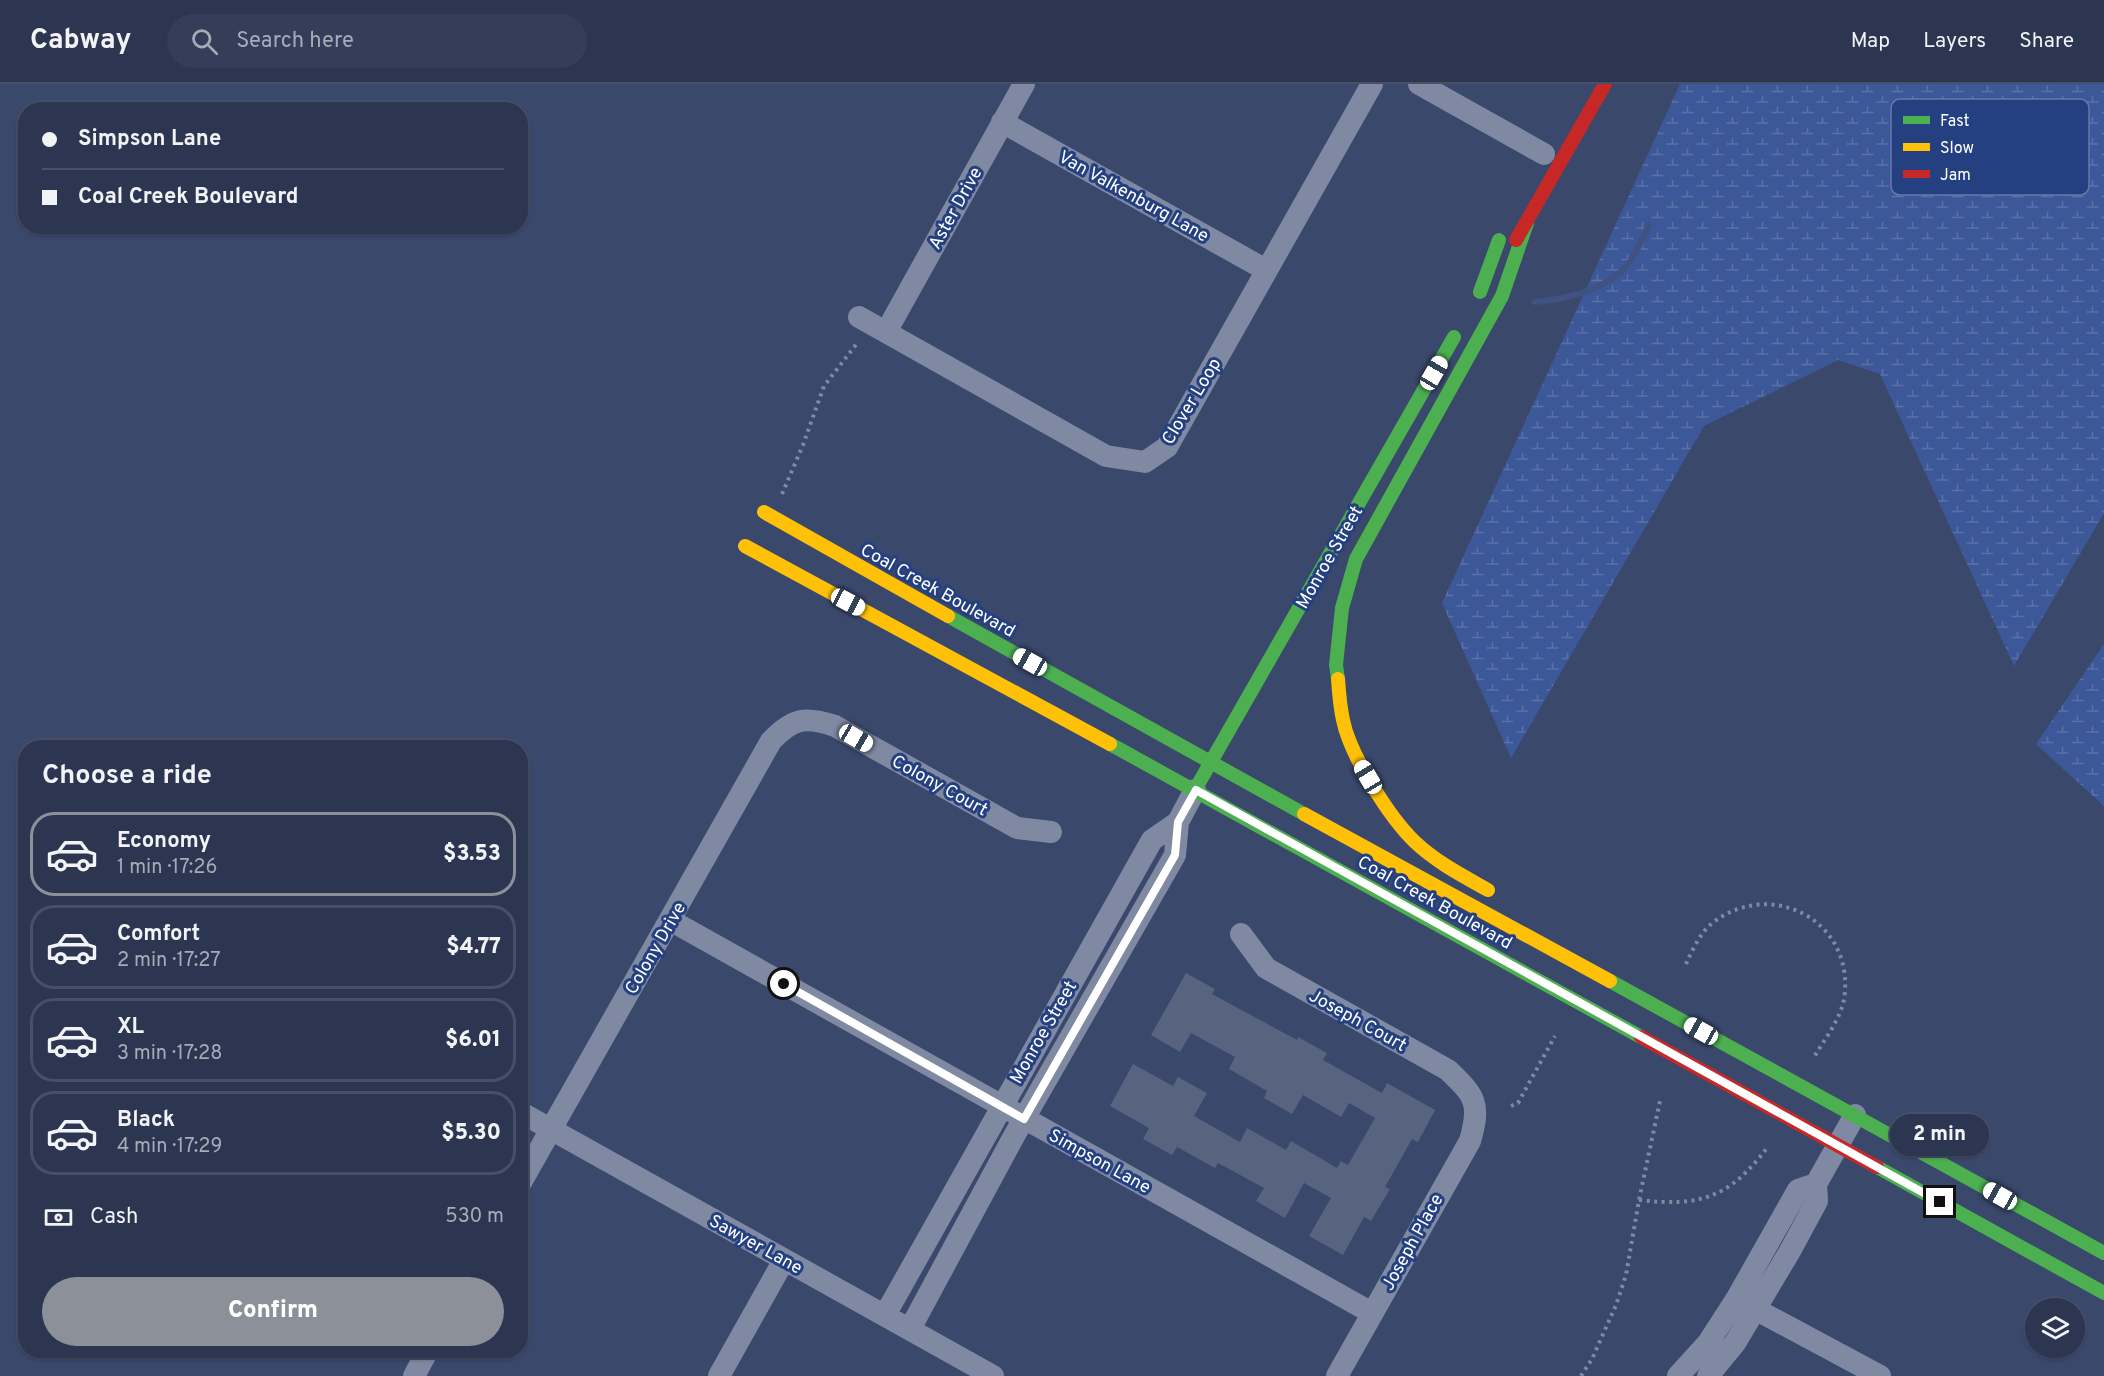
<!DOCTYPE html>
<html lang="en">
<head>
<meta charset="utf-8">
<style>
  body { margin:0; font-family:Overpass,sans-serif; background:#343e58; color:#f1f3f6; height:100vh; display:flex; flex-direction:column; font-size:22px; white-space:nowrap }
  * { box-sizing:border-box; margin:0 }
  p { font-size:20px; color:#a6abb7 }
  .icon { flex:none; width:33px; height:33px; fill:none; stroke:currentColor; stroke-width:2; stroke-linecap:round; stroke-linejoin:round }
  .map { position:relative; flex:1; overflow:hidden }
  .sheet { position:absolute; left:18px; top:656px; width:510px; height:618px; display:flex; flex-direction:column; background:#2c3651; border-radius:24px; box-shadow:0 2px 4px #0004,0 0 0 2px #485068 }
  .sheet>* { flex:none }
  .banner { position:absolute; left:18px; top:18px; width:510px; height:132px; border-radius:24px; box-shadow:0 2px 4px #0004,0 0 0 2px #485068; display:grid; align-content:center; height:132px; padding:0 24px; background:#2c3651 }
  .buttons { position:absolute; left:2025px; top:1214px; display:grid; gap:12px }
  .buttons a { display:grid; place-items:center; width:60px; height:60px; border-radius:50%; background:#2c3651; box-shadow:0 2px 4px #0004,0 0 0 2px #485068; font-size:30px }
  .end { position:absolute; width:27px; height:27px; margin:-14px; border:8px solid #fff; background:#111; box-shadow:0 0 0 3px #111 }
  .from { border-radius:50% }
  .bubble { position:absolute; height:42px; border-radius:21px; background:#2c3651; box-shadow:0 2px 4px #0004,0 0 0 2px #485068; font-size:20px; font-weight:800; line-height:42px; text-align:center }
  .car { position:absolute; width:18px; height:36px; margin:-18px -9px; border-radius:8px; box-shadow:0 0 4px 2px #0007; background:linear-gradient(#fff 24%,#345 0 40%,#fff 0 76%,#345 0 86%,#fff 0) }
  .banner b { display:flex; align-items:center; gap:21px; height:57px; font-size:22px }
  .banner b+b { border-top:2px solid #485068 }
  .banner i { width:15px; height:15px; background:#f1f3f6 }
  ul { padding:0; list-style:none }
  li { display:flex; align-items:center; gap:18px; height:84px; margin:0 12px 9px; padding:0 12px; border:3px solid #485068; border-radius:24px }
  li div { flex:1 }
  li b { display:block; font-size:22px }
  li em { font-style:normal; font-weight:800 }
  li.active { border-color:#8c9099 }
  li>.icon { width:54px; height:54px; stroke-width:1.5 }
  h2 { padding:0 24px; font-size:27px; line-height:72px }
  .pay { display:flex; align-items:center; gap:15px; height:66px; padding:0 24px; font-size:22px }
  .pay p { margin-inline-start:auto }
  .primary-button { display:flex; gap:12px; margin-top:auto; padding:12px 24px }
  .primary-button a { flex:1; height:69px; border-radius:36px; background:#8c9099; color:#fff; font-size:24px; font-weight:800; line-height:69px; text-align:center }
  header { display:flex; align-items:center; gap:36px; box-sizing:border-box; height:84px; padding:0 30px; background:#2c3651; border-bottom:2px solid #485068 }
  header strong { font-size:28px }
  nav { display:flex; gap:33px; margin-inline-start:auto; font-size:21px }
  .search { width:420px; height:54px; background:#343e58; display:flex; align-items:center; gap:15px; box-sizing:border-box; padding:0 21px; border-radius:33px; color:#a6abb7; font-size:22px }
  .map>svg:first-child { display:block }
  .wetland { fill:url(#wetland-marsh) }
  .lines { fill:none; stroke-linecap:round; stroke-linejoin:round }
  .stream { stroke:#3f5281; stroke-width:6 }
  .building { fill:#57637f }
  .path { stroke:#8089a2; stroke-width:4; stroke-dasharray:3 4.5; stroke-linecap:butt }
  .street { stroke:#8089a2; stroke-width:22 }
  .fast { stroke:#4caf50; stroke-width:14 }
  .slow { stroke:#ffc107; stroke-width:14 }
  .jam { stroke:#c62828; stroke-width:14 }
  .route { stroke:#fff; stroke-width:8 }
  .labels { text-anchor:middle; stroke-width:6; stroke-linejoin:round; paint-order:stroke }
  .street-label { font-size:18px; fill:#fff; stroke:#254081 }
  .key { fill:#254081; stroke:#6679a7; stroke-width:1.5 }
  .key-label { font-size:16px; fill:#fff }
</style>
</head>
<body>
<header>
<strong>Cabway</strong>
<div class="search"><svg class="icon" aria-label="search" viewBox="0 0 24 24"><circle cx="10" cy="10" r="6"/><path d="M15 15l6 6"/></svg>Search here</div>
<nav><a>Map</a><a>Layers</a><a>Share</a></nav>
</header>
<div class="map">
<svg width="2104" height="1292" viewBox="0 0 2104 1292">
  <defs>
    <pattern id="wetland-marsh" width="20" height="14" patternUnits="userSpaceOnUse" patternTransform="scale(1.5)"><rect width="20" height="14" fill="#3d5898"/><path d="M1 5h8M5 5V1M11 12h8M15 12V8" fill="none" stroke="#5a71a7"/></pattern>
  </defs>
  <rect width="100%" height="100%" fill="#3a486c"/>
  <path class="wetland" d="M1680,0H2104V429L2014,582L1880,290L1838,276L1704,342L1511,674L1442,519Z
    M2104,560V722L2036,660Z"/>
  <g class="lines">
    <path class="stream" d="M1535,218C1568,215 1607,206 1629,179C1637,168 1643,153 1649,141"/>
  </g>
  <path class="building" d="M1186,889L1215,905L1212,910L1297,956L1298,953L1327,969L1323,976L1382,1009L1387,999L1435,1026L1418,1058L1412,1055L1385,1103L1390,1105L1371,1137L1364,1133L1343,1171L1309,1152L1331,1114L1304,1099L1285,1134L1256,1117L1264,1104L1218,1079L1215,1084L1177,1063L1172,1071L1143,1055L1149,1044L1110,1022L1133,980L1173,1002L1178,993L1207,1009L1194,1032L1240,1058L1247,1044L1286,1066L1291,1057L1337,1084L1341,1077L1348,1081L1375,1034L1349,1019L1341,1033L1303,1011L1292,1030L1264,1014L1267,1007L1229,985L1235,973L1191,949L1180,968L1151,951Z"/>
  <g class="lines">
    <path class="path" d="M782,410L803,361L824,302L858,258
      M1686,880C1692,867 1699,851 1710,841C1766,794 1850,832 1845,907C1844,931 1826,953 1814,973
      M1511,1022L1518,1019L1555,952
      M1639,1116C1700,1123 1729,1114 1767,1064
      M1581,1292L1592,1275L1616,1221L1626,1191L1639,1116L1660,1017"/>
    <path class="street" d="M1419,0L1544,70
      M1002,38L1266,186
      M859,233L1106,372L1145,378L1167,363L1372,0
      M886,248L1024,0
      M670,836L1372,1229
      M1241,850L1266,884L1448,986C1475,1012 1481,1019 1470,1057L1337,1292
      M520,1028L993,1292
      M520,1100L771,657C793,634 805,632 835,642L1017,744L1051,748
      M1755,1225L1880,1292
      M885,1231L1152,756L1178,738
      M910,1245L1014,1052L1175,771L1178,738L1195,706
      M414,1292L428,1266
      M719,1292L784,1176
      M1678,1292L1708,1259L1737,1214L1798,1106L1816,1100
      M1708,1292L1735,1259L1790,1167L1817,1117L1816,1100L1855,1031"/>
    <path class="fast" d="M1480,208L1499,156
      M948,532L1304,730
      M1338,595L1336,581L1342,524L1356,475L1502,212L1527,139
      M1110,660L1641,953
      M1200,697L1454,253
      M1610,897L2104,1169
      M1877,1083L2104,1209"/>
    <path class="slow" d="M764,428L948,532
      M745,462L1110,660
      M1338,595C1339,609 1340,623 1343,636C1350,671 1389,733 1415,758C1436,778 1463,792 1488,806
      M1304,730L1610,897"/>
    <path class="jam" d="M1516,156L1605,0
      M1641,953L1877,1083"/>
  </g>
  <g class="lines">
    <path class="route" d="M784,900L1024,1035L1175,771L1178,738L1196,706L1940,1118"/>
  </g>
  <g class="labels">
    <g class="street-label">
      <text transform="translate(1134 112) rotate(29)" y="6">Van Valkenburg Lane</text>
      <text transform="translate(955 124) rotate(-61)" y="6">Aster Drive</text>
      <text transform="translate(1191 317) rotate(-59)" y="6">Clover Loop</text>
      <text transform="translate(1329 473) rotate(-60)" y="6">Monroe Street</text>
      <text transform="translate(938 506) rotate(29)" y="6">Coal Creek Boulevard</text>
      <text transform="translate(940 701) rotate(29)" y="6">Colony Court</text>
      <text transform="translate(1435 818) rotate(29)" y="6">Coal Creek Boulevard</text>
      <text transform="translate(655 864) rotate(-60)" y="6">Colony Drive</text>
      <text transform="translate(1358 936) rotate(29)" y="6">Joseph Court</text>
      <text transform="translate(1043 948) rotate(-60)" y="6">Monroe Street</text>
      <text transform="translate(1100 1077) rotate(29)" y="6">Simpson Lane</text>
      <text transform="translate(1412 1158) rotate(-61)" y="6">Joseph Place</text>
      <text transform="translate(756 1160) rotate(29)" y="6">Sawyer Lane</text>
    </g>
  </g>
  <rect x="1891" y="15" width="198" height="96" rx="9" class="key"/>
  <rect x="1903" y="32" width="27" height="8" fill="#4caf50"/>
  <rect x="1903" y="59" width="27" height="8" fill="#ffc107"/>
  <rect x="1903" y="86" width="27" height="8" fill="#c62828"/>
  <g class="key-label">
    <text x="1940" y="42">Fast</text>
    <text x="1940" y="69">Slow</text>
    <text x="1940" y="96">Jam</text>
  </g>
</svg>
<div class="buttons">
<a><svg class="icon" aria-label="layers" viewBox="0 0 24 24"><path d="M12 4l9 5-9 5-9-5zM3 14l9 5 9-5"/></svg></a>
</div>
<i class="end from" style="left:784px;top:900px"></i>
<i class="end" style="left:1940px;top:1118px"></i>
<div class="bubble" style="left:1890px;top:1030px;width:99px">2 min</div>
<i class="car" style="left:1434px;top:289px;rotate:30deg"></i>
<i class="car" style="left:848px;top:518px;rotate:118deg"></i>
<i class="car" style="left:1030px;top:578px;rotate:299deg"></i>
<i class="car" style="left:856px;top:654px;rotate:120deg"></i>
<i class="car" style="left:1368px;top:693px;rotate:329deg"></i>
<i class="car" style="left:1701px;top:947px;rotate:299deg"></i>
<i class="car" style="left:2000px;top:1112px;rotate:299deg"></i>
<div class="banner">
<b><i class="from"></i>Simpson Lane</b>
<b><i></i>Coal Creek Boulevard</b>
</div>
<section class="sheet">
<h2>Choose a ride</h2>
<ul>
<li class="active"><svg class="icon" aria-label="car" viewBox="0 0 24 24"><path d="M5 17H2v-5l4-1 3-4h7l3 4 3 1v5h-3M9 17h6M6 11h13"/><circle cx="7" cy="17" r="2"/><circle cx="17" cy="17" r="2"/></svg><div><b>Economy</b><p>1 min · 17:26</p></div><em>$3.53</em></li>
<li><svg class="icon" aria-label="car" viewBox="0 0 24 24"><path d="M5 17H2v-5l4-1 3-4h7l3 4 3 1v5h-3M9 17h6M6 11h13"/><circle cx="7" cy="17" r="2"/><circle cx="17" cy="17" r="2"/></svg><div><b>Comfort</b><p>2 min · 17:27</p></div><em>$4.77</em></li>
<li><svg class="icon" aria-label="car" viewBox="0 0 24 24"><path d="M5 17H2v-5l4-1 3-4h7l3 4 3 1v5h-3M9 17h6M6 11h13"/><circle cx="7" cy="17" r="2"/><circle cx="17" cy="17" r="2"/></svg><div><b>XL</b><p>3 min · 17:28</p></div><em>$6.01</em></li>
<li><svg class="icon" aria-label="car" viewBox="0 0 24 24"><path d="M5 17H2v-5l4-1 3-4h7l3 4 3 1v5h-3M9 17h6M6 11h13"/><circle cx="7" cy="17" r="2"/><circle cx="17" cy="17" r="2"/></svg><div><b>Black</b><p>4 min · 17:29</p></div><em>$5.30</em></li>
</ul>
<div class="pay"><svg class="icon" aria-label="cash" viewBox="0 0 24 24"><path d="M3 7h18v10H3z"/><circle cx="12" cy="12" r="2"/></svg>Cash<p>530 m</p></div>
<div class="primary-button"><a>Confirm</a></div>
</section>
</div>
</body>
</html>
